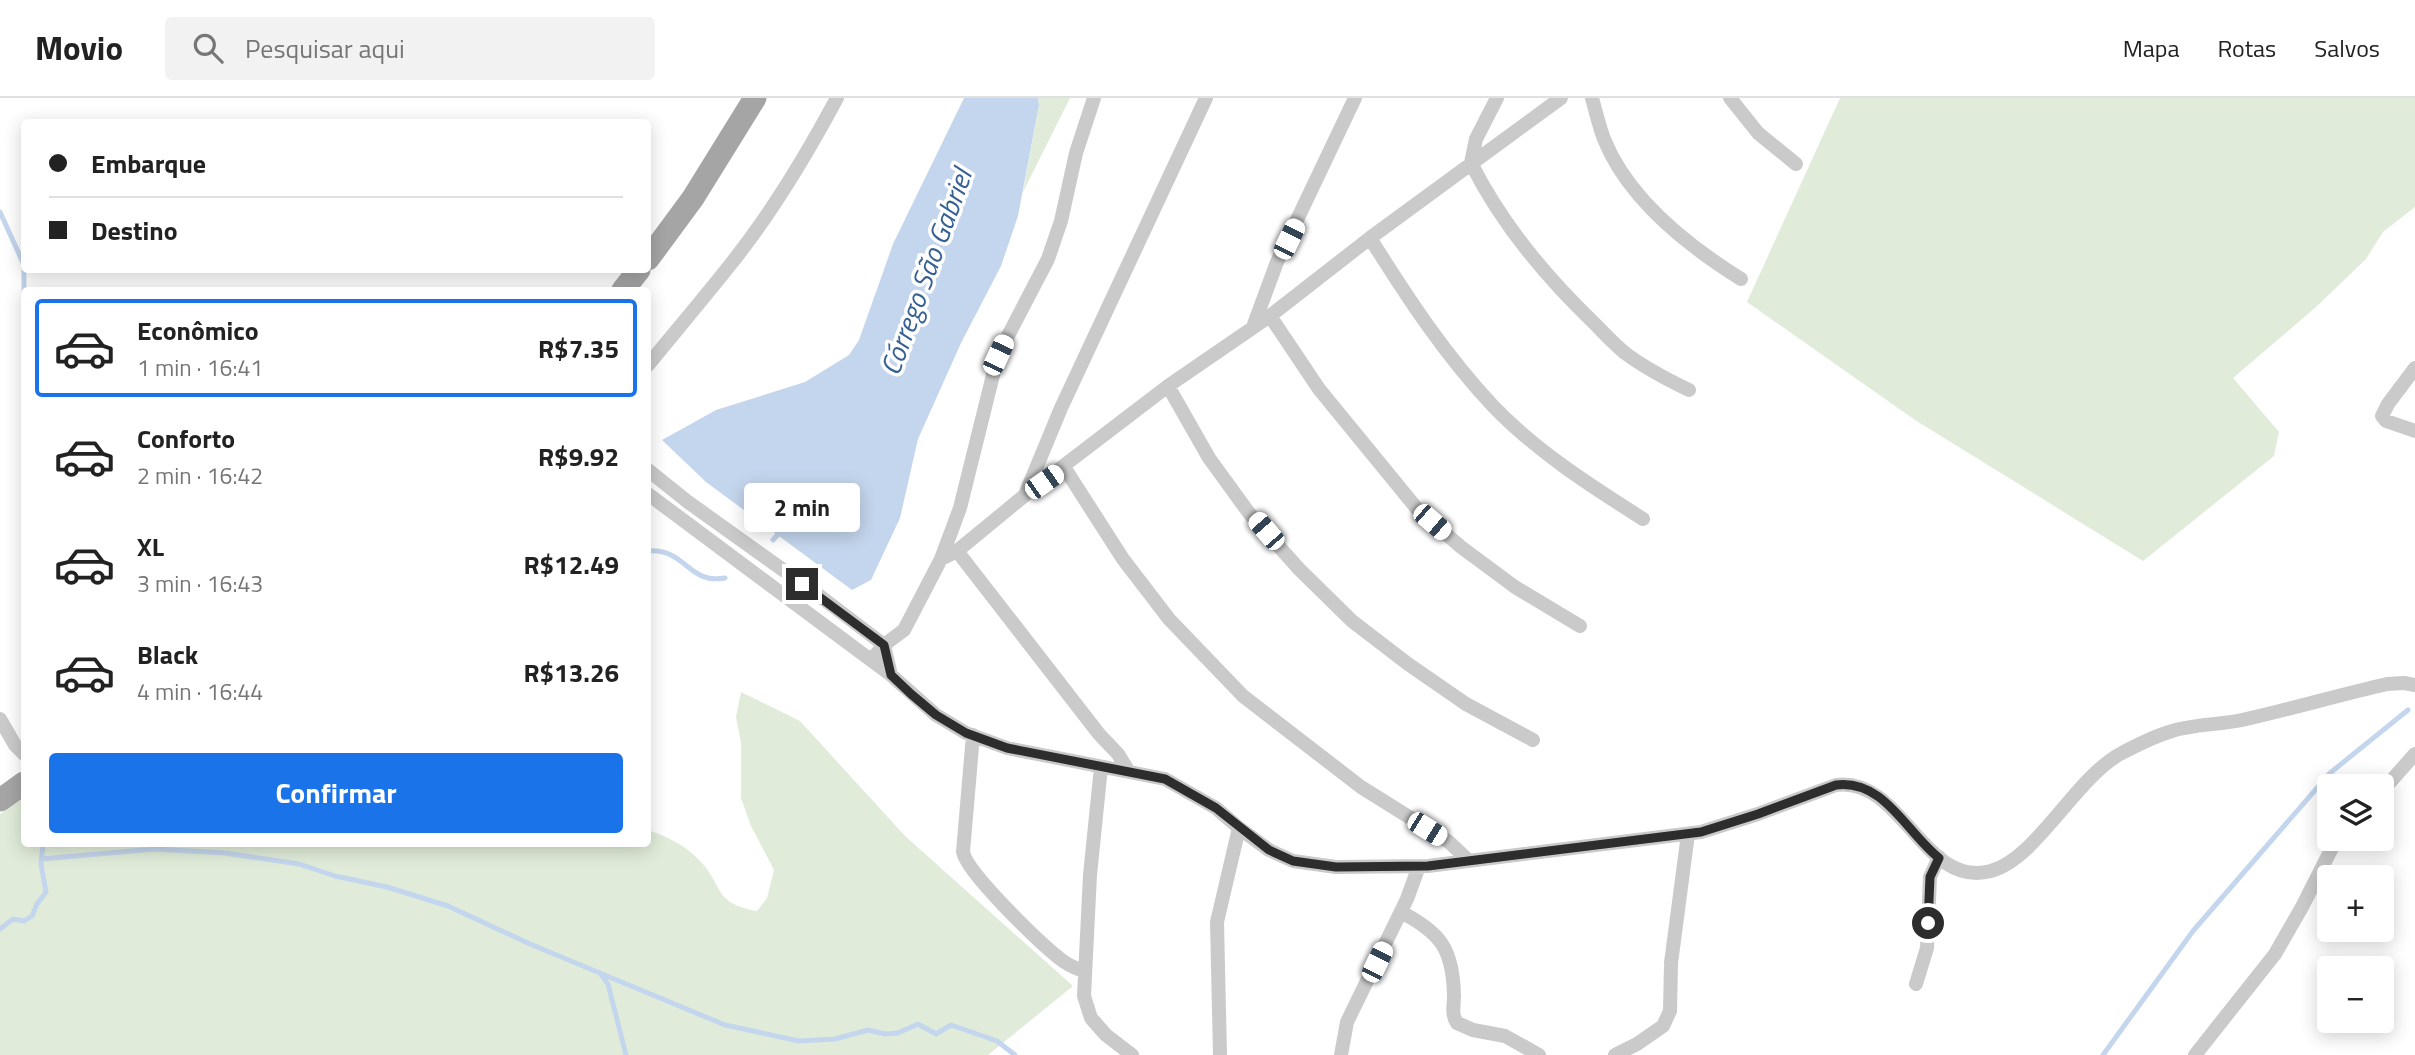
<!DOCTYPE html>
<html lang="pt">
<head>
<meta charset="utf-8">
<style>
  body { margin:0; font-family:"Titillium Web",sans-serif; background:#f2f2f2; color:#222; height:100vh; display:flex; flex-direction:column; font-size:26px; white-space:nowrap }
  * { box-sizing:border-box; margin:0 }
  p { font-size:23px; color:#767676 }
  .icon { flex:none; width:38px; height:38px; fill:none; stroke:currentColor; stroke-width:2; stroke-linecap:round; stroke-linejoin:round }
  .map { position:relative; flex:1; overflow:hidden }
  .drawer { position:absolute; left:21px; top:189px; width:630px; height:560px; display:flex; flex-direction:column; background:#fff; border-radius:7px; box-shadow:0 4px 18px #0003 }
  .drawer>* { flex:none }
  .banner { position:absolute; left:21px; top:21px; width:630px; height:154px; border-radius:7px; box-shadow:0 4px 18px #0003; display:grid; align-content:center; height:154px; padding:0 28px; background:#fff }
  .buttons { position:absolute; left:2317px; top:676px; display:grid; gap:14px }
  .buttons a { display:grid; place-items:center; width:77px; height:77px; border-radius:7px; background:#fff; box-shadow:0 4px 18px #0003; font-size:35px }
  .end { position:absolute; width:32px; height:32px; margin:-16px; border:9px solid #2d2d2d; background:#fff; box-shadow:0 0 0 4px #fff }
  .from { border-radius:50% }
  .bubble { position:absolute; height:49px; border-radius:7px; background:#fff; box-shadow:0 4px 18px #0003; font-size:23px; font-weight:700; line-height:49px; text-align:center }
  .car { position:absolute; width:21px; height:42px; margin:-21px -10px; border-radius:9px; box-shadow:0 0 5px 2px #0007; background:linear-gradient(#fff 24%,#345 0 40%,#fff 0 76%,#345 0 86%,#fff 0) }
  .banner b { display:flex; align-items:center; gap:24px; height:66px; font-size:26px }
  .banner b+b { border-top:2px solid #e0e0e0 }
  .banner i { width:18px; height:18px; background:#222 }
  ul { padding:12px 0 0; list-style:none }
  li { display:flex; align-items:center; gap:21px; height:98px; margin:0 14px 10px; padding:0 14px; border:4px solid transparent; border-radius:7px }
  li div { flex:1 }
  li b { display:block; font-size:26px }
  li em { font-style:normal; font-weight:700 }
  li.on { border-color:#1a73e8 }
  li>.icon { width:63px; height:63px; stroke-width:1.5 }
  .button { display:flex; gap:14px; margin-top:auto; padding:14px 28px }
  .button a { flex:1; height:80px; border-radius:7px; background:#1a73e8; color:#fff; font-size:28px; font-weight:700; line-height:80px; text-align:center }
  header { display:flex; align-items:center; gap:42px; box-sizing:border-box; height:98px; padding:0 35px; background:#fff; border-bottom:2px solid #e0e0e0 }
  header strong { font-size:33px }
  nav { display:flex; gap:38px; margin-inline-start:auto; font-size:24px }
  .search { width:490px; height:63px; background:#f2f2f2; display:flex; align-items:center; gap:18px; box-sizing:border-box; padding:0 24px; border-radius:7px; color:#767676; font-size:26px }
  .map>svg:first-child { display:block }
  .green { fill:#e0ecd9 }
  .water { fill:#c4d6ed }
  .lines { fill:none; stroke-linecap:round; stroke-linejoin:round }
  .stream { stroke:#c4d6ed; stroke-width:5 }
  .minor { stroke:#cacaca; stroke-width:14 }
  .primary { stroke:#a5a5a5; stroke-width:23 }
  .route { stroke:#2d2d2d; stroke-width:9 }
  .labels { text-anchor:middle; stroke-width:7; stroke-linejoin:round; paint-order:stroke }
  .water-label { font-size:28px; font-style:italic; fill:#366093; stroke:#fff }
</style>
</head>
<body>
<header>
<strong>Movio</strong>
<div class="search"><svg class="icon" aria-label="search" viewBox="0 0 24 24"><circle cx="10" cy="10" r="6"/><path d="M15 15l6 6"/></svg>Pesquisar aqui</div>
<nav><a>Mapa</a><a>Rotas</a><a>Salvos</a></nav>
</header>
<div class="map">
<svg width="2415" height="957" viewBox="0 0 2415 957">
  <rect width="100%" height="100%" fill="#fff"/>
  <path class="green" d="M1038,0H1070L1023,94L1039,7Z
    M1840,0H2415V109L2383,134L2366,161L2316,209L2233,280L2279,334L2274,358L2143,463L1915,322L1747,204Z
    M741,594L800,623L905,738L1073,888L988,957H0V716L24,698V746H648V732C666,738 685,747 699,762C724,787 712,805 757,813L767,800L774,772L751,728L741,700V645L736,619Z"/>
  <path class="water" d="M964,0H1038L1039,7L1018,118L1001,168L961,245L918,341L900,420L871,482L852,492L706,384L662,342L716,312L805,284L849,257L859,242L893,146Z"/>
  <g class="lines">
    <path class="stream" d="M0,114L24,167V202
      M773,442L781,433
      M648,453C686,450 688,487 725,480
      M41,761L155,751L225,755L299,766L335,778L387,789L448,808L530,846L725,927L799,943L835,941L868,932L885,936L898,935L918,926L936,936L951,927L997,943L1015,957
      M0,831L13,821L24,823L32,818L37,806L46,794L41,766L43,746
      M600,875L608,886L626,957
      M2103,957L2193,833L2330,675L2408,612"/>
    <path class="minor" d="M1497,0L1476,41L1471,65C1501,125 1545,178 1594,225C1604,235 1614,246 1625,255C1645,270 1666,281 1689,292
      M1592,0C1596,14 1599,28 1604,41C1628,101 1688,148 1741,181
      M1730,0L1758,35L1796,66
      M1370,140C1407,199 1445,257 1493,308C1536,353 1591,388 1643,421
      M1270,218L1319,291L1418,412L1461,449L1515,489L1580,528
      M1253,229L1277,164L1355,0
      M648,267C675,234 703,201 730,167C771,116 806,58 837,0
      M2415,270L2388,306L2382,318L2386,323L2415,333
      M1168,288L1209,360L1249,415L1299,471L1352,523L1408,566L1466,606L1533,642
      M1064,369L1123,461L1169,521L1243,598L1361,689L1449,744L1469,763
      M648,372L688,404L821,499L884,547L891,577
      M648,396L891,577L936,617L966,635L1007,650L1165,681L1216,710L1239,730
      M1025,397L1061,310L1206,0
      M957,453L1099,636L1118,656L1129,674
      M941,461L957,453L1024,398L1168,288L1270,218L1370,140L1561,0
      M871,562L884,547L904,532L941,461L960,410L998,257L1048,161L1061,123L1076,55L1094,0
      M0,621L15,647L24,656
      M973,637L963,754C967,775 1039,844 1059,860C1066,866 1075,870 1083,873
      M1101,669L1090,777L1084,898L1091,920L1106,937L1132,957
      M2382,693L2415,656
      M1401,814C1441,835 1453,851 1454,898C1454,908 1451,916 1457,925L1473,932L1505,938L1539,957
      M1916,886L1927,850L1930,779L1939,759
      M1220,957L1217,824L1239,730L1269,752L1293,763L1336,769L1428,768L1701,734L1758,716L1836,687C1903,679 1923,791 1991,773C2036,761 2075,681 2120,656C2135,648 2153,639 2169,634C2191,626 2219,627 2242,622C2291,611 2339,597 2387,586L2404,585L2415,587
      M1341,957L1347,924L1407,801L1419,768
      M1615,957L1637,946L1663,928L1670,913L1671,865L1688,736
      M2195,957L2275,856L2302,809L2337,740"/>
    <path class="primary" d="M648,161L693,100L755,0
      M623,192L639,172
      M0,702L24,685"/>
  </g>
  <g class="lines">
    <path class="route" d="M802,486L884,547L891,577L911,596L936,617L966,635L1007,650L1165,681L1216,710L1269,752L1293,763L1336,769L1428,768L1701,734L1758,716L1836,687C1884,681 1906,734 1939,760L1930,779L1928,825"/>
  </g>
  <g class="labels">
    <g class="water-label">
      <text transform="translate(926 174) rotate(-70)" y="10">Córrego São Gabriel</text>
    </g>
  </g>
</svg>
<div class="buttons">
<a><svg class="icon" aria-label="layers" viewBox="0 0 24 24"><path d="M12 4l9 5-9 5-9-5zM3 14l9 5 9-5"/></svg></a>
<a>+</a>
<a>−</a>
</div>
<i class="end from" style="left:1928px;top:825px"></i>
<i class="end" style="left:802px;top:486px"></i>
<div class="bubble" style="left:744px;top:385px;width:116px">2 min</div>
<i class="car" style="left:1289px;top:141px;rotate:26deg"></i>
<i class="car" style="left:998px;top:257px;rotate:25deg"></i>
<i class="car" style="left:1044px;top:384px;rotate:55deg"></i>
<i class="car" style="left:1432px;top:424px;rotate:131deg"></i>
<i class="car" style="left:1266px;top:433px;rotate:319deg"></i>
<i class="car" style="left:1427px;top:731px;rotate:122deg"></i>
<i class="car" style="left:1377px;top:864px;rotate:26deg"></i>
<div class="banner">
<b><i class="from"></i>Embarque</b>
<b><i></i>Destino</b>
</div>
<section class="drawer">
<ul>
<li class="on"><svg class="icon" aria-label="car" viewBox="0 0 24 24"><path d="M5 17H2v-5l4-1 3-4h7l3 4 3 1v5h-3M9 17h6M6 11h13"/><circle cx="7" cy="17" r="2"/><circle cx="17" cy="17" r="2"/></svg><div><b>Econômico</b><p>1 min · 16:41</p></div><em>R$7.35</em></li>
<li><svg class="icon" aria-label="car" viewBox="0 0 24 24"><path d="M5 17H2v-5l4-1 3-4h7l3 4 3 1v5h-3M9 17h6M6 11h13"/><circle cx="7" cy="17" r="2"/><circle cx="17" cy="17" r="2"/></svg><div><b>Conforto</b><p>2 min · 16:42</p></div><em>R$9.92</em></li>
<li><svg class="icon" aria-label="car" viewBox="0 0 24 24"><path d="M5 17H2v-5l4-1 3-4h7l3 4 3 1v5h-3M9 17h6M6 11h13"/><circle cx="7" cy="17" r="2"/><circle cx="17" cy="17" r="2"/></svg><div><b>XL</b><p>3 min · 16:43</p></div><em>R$12.49</em></li>
<li><svg class="icon" aria-label="car" viewBox="0 0 24 24"><path d="M5 17H2v-5l4-1 3-4h7l3 4 3 1v5h-3M9 17h6M6 11h13"/><circle cx="7" cy="17" r="2"/><circle cx="17" cy="17" r="2"/></svg><div><b>Black</b><p>4 min · 16:44</p></div><em>R$13.26</em></li>
</ul>
<div class="button"><a>Confirmar</a></div>
</section>
</div>
</body>
</html>
